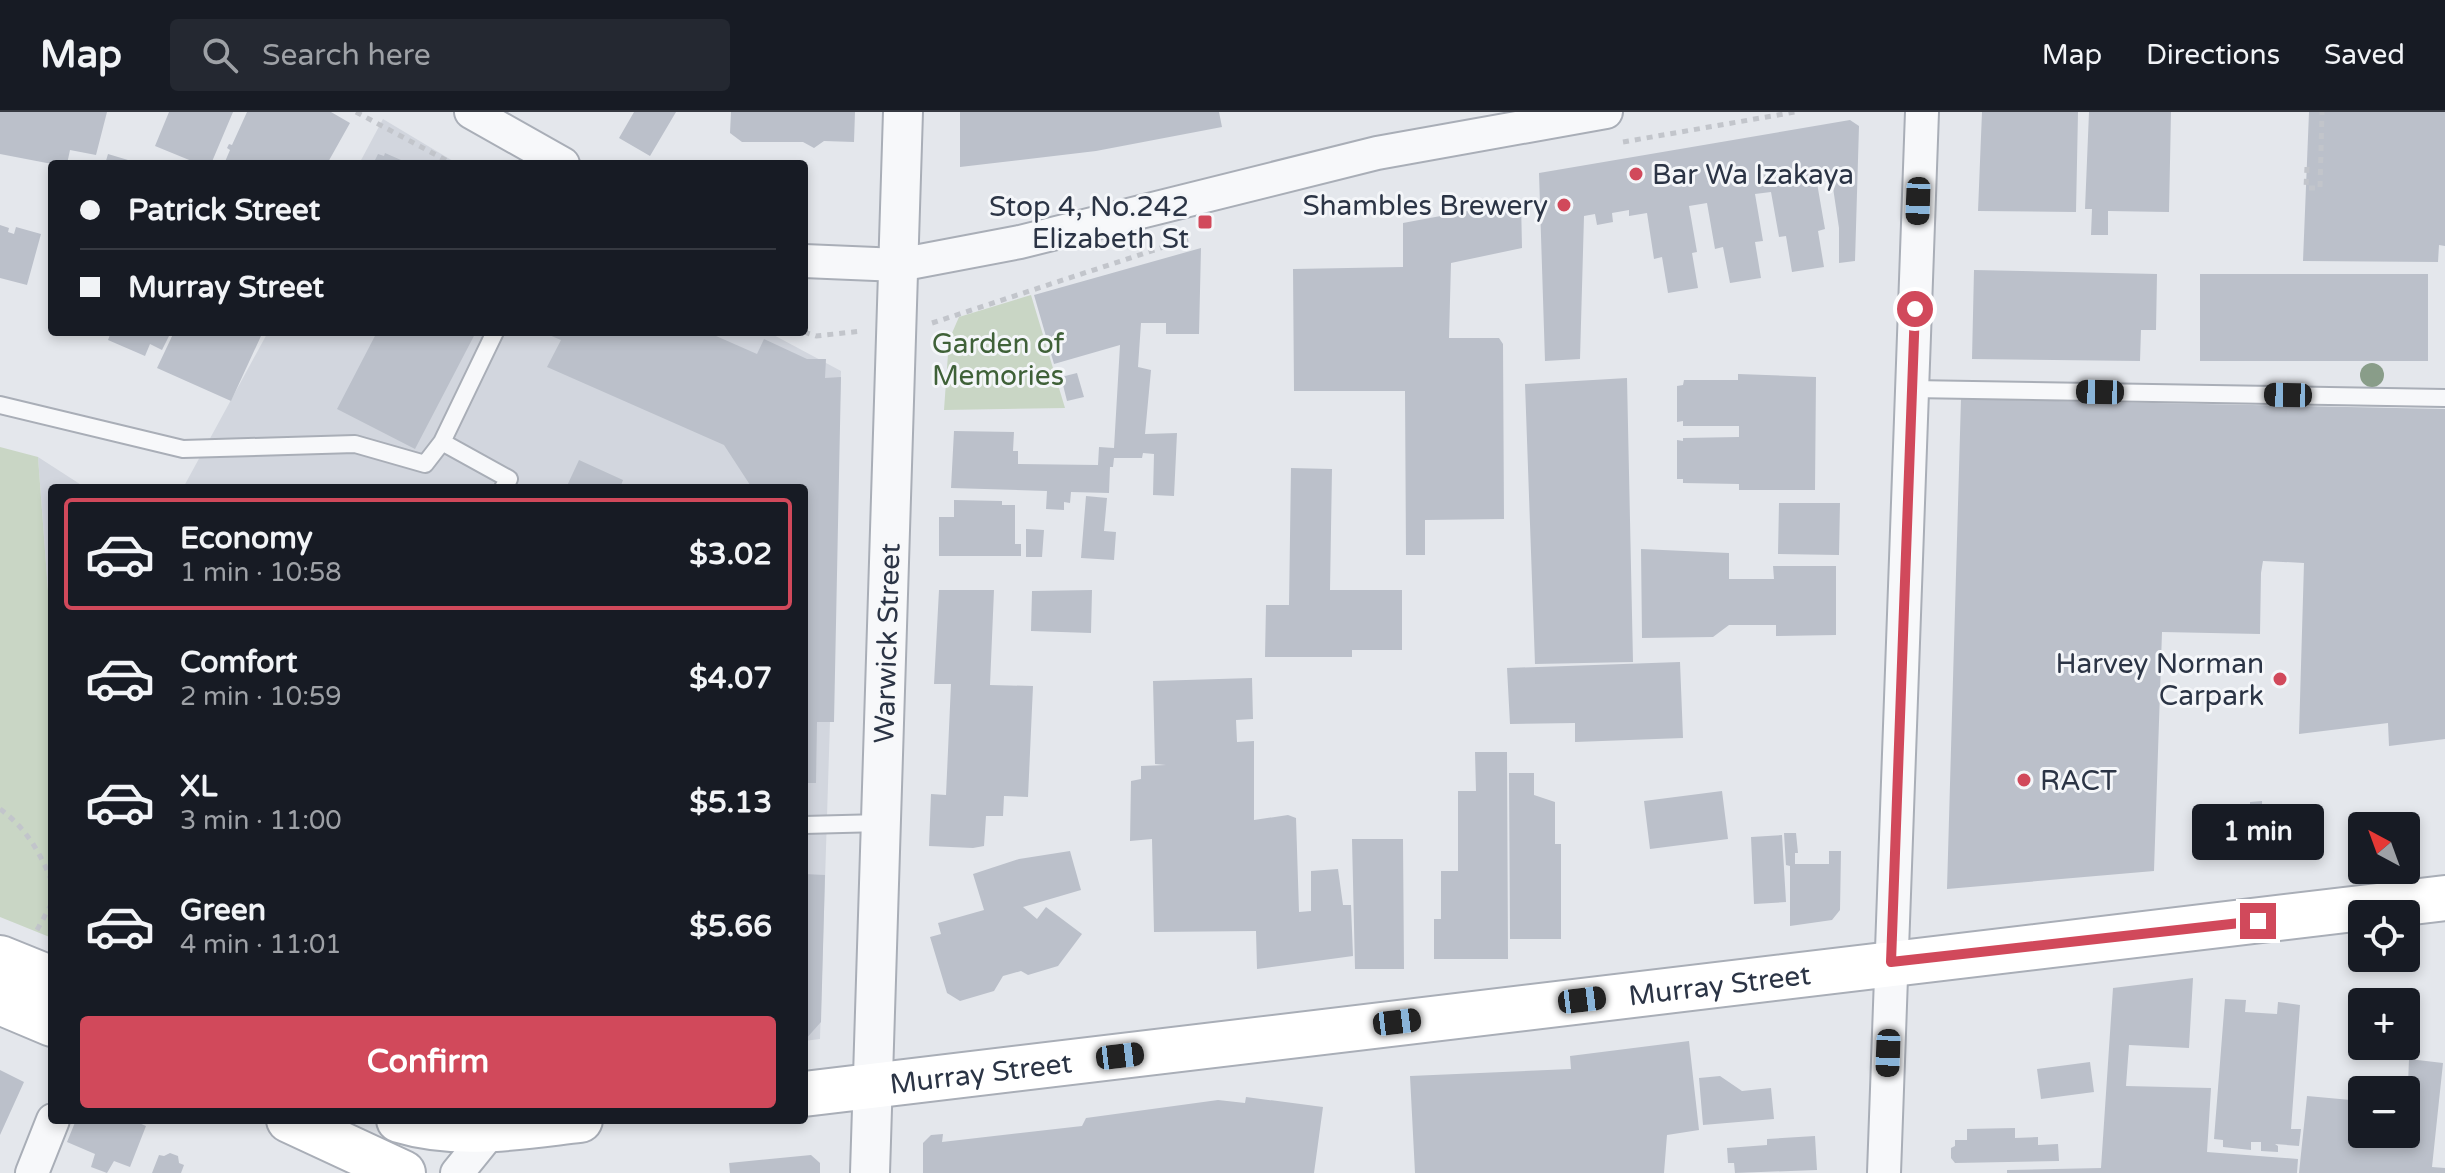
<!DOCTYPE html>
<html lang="en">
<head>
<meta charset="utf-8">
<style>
  body { margin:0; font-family:"Varela Round",sans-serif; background:#242831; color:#f1f3f6; height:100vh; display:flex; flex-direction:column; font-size:30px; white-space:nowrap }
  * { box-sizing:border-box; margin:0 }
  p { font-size:26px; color:#9ea1a6 }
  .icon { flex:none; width:44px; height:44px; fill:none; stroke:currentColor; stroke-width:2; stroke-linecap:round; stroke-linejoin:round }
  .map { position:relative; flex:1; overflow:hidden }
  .drawer { position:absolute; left:48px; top:372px; width:760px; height:640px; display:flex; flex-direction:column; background:#171b24; border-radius:8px; box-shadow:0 4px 12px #0003 }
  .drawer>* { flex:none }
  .guide { position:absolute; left:48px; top:48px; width:760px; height:176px; border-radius:8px; box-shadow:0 4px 12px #0003; display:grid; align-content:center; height:176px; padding:0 32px; background:#171b24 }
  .needle { width:52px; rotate:319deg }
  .fabs { position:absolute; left:2348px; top:700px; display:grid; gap:16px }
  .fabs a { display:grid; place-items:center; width:72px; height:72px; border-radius:8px; background:#171b24; box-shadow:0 4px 12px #0003; font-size:40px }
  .end { position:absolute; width:36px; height:36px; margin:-18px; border:10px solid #d1495b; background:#fff; box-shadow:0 0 0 4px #fff }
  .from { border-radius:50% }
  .bubble { position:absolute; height:56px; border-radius:8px; background:#171b24; box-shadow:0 4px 12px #0003; font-size:26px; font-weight:700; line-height:56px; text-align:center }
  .car { position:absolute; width:24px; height:48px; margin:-24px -12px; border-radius:10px; box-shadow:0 0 6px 2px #0007; background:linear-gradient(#222 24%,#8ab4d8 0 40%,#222 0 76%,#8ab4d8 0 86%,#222 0) }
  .guide b { display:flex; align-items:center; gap:28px; height:76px; font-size:30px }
  .guide b+b { border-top:2px solid #363941 }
  .guide i { width:20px; height:20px; background:#f1f3f6 }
  ul { padding:14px 0 0; list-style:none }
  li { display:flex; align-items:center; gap:24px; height:112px; margin:0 16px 12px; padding:0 16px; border:4px solid transparent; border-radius:8px }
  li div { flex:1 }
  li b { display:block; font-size:30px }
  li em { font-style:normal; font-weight:700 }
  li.on { border-color:#d1495b }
  li>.icon { width:72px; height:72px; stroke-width:1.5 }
  .primary-button { display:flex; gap:16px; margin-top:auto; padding:16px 32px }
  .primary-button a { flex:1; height:92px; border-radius:8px; background:#d1495b; color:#fff; font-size:32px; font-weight:700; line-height:92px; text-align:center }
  header { display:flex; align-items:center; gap:48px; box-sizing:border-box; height:112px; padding:0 40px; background:#171b24; border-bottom:2px solid #363941 }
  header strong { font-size:38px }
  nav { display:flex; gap:44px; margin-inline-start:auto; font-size:28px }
  .search { width:560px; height:72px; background:#242831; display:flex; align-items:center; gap:20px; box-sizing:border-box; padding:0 28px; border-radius:8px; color:#9ea1a6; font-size:30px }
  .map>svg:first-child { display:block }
  .built { fill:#d2d6de }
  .green { fill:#c9d6c5 }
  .building { fill:#bbc0ca }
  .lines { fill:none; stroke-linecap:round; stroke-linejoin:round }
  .service-casing { stroke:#a9aeb7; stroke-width:20 }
  .minor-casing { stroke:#a9aeb7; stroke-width:36 }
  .tertiary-casing { stroke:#a9aeb7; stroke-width:42 }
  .secondary-casing { stroke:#a9aeb7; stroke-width:48 }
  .path { stroke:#c2c5cb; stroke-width:5; stroke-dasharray:6 6; stroke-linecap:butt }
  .service { stroke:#f7f8fa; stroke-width:16 }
  .minor { stroke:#f7f8fa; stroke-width:32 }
  .tertiary { stroke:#f7f8fa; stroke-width:38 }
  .secondary { stroke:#fff; stroke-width:44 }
  .tree { fill:#899d89 }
  .route { stroke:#d1495b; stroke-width:10 }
  .poi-dot { fill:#d1495b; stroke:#f4f6f9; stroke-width:3 }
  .labels { text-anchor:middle; stroke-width:6; stroke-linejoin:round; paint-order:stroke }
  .poi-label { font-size:28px; fill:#2b3445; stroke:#f4f6f9; text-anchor:end }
  .park-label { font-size:28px; fill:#3f6138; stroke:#f4f6f9 }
  .street-label { font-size:28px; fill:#2b3445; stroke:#f4f6f9 }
</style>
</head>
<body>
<header>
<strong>Map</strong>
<div class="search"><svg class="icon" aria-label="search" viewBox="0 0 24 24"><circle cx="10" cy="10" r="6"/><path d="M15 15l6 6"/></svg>Search here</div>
<nav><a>Map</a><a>Directions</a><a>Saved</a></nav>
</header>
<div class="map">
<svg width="2445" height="1061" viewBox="0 0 2445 1061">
  <rect width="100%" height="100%" fill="#e4e7ec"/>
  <path class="built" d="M383,7L458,52H359Z
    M268,220H768L841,259L820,927L804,929V376H183Z
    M38,345L86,376H52V532Z"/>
  <path class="green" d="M1031,183L1065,296L944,298L949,228L959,205Z
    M0,335L38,345L52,532V826L0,805Z"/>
  <path class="building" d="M0,0H107L96,43L70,38L67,52H52L0,42Z
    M169,0H233L211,52H199L155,34Z
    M247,0H331L350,11L327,52H224L230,38L227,36L229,32L232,33Z
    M634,0H676L650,44L619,26Z
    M731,0H855L854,30L824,29L814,36L803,30H742L730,21Z
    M960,0H1219L1222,15L1096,39L960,55Z
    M1982,0H2078L2076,100L1978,99Z
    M2089,0H2171L2169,100L2108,99V123H2091L2092,97H2085Z
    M2309,0H2445V134L2439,133L2438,150L2303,149Z
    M1850,8L1859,14L1855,149L1839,151V116L1832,69L1817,71L1825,117L1818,119L1824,155L1792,160L1786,124L1779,125L1771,80L1755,82L1763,129L1755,130L1761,166L1730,171L1723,135L1715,137L1707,91L1689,94L1697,140L1692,141L1698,176L1668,181L1662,145L1654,147L1647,101L1629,104V98L1612,101L1613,110L1597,113L1595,102L1584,104L1580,247L1545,249L1539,61Z
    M385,41L401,48L398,52H373L378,42L384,44Z
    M108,42L138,51L137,52H105Z
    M1521,89L1522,136L1451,151L1449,226H1499L1503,232L1504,407L1425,408V443H1406L1405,279H1294L1293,157L1403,155V111Z
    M0,113L9,116L8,120L14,122L16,115L41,122L27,173L0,166Z
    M1201,136L1199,222H1166V211H1141L1138,255L1151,258L1145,322L1177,321L1174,384L1153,383L1154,342L1143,341L1142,346H1114L1113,355H1110L1109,381L1071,380L1070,391L1064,390V398L1046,397L1047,379L951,376L954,319L1014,320L1013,339H1018V352L1098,353L1099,335L1114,336L1120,233L1054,252L1034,183Z
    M1974,158L2157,162L2156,218H2141L2140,249L1972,247Z
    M2200,162H2428V249H2200Z
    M111,220H171L162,238L150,232L145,244L108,228Z
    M174,220H252L261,224L231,289L157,256Z
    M377,220H476L415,337L337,297Z
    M542,220H707L757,242L764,227L807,247H826L825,266L841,265L834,610H817L816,671H804V376H752L724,333L547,255L561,228Z
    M1077,261L1084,285L1067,289L1061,265Z
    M1738,262L1816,265L1815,378H1739V372L1683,371V367H1677V328L1683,329V326L1739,325V314H1683V309L1677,310V274L1683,273L1684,268H1738Z
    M1627,266L1633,550L1535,552L1525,272Z
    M1961,287L2445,297V627L2389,634L2388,611L2299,622L2304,451L2263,449L2261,461L2260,522L2162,520L2154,759L1947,777Z
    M579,348L623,368L620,376H566Z
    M1291,356L1332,357L1330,478H1402V538H1352V545H1265L1266,493H1289Z
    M1086,384L1107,386L1104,419L1116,420L1114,448L1081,446Z
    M954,388L1002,389V393H1015V432H1021V444H939V405H954Z
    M1779,391H1840L1839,443L1778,442Z
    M1026,417L1044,418L1042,445H1026Z
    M1641,437L1729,441V467H1774L1773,454H1836V523L1776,524V513H1729L1713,525L1642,526Z
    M939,478H994L990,573L1033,574L1028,685L1004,684L1003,704H986L984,734L973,736L929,734L931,682L946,683L951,572H934Z
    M1092,478L1091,521L1031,519L1032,479Z
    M1680,550L1683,626L1575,630V611L1510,612L1507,556Z
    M1252,566L1253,607L1236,608L1237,630L1254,629V708L1288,703L1296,706L1299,800L1311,799V759L1338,757L1343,793H1351L1353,844L1257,857L1256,819L1154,820L1152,727L1130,729L1131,669L1141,667V654L1166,653L1155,652L1153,569Z
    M1475,640H1507L1508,847H1434V807H1441V759H1458V679H1476Z
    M1509,661H1534V683L1555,690V732H1561V827H1510Z
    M1722,679L1728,727L1650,737L1644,689Z
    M2262,689L2263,730H2250V690Z
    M1784,721H1796L1798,741H1795V752H1829V739H1841L1840,798L1832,808L1790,814V754L1786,753Z
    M1782,723L1786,790L1754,792L1751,725Z
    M1352,727H1403L1404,857H1355Z
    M2250,730L2251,744L2230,746L2229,733Z
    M1070,739L1081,778L1023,795L1037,807L1046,795L1082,822L1058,854L1028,863L1021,859L1003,864L994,879L960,889L947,881L930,825L941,822L938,811L984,798L973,762L1019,747Z
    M804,762L825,763L821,910L804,929Z
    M2193,866L2189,936L2129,933L2126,974L2211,976L2207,1040L2298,1047L2297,1061H2007V1058L2101,1056L2113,876Z
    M2225,887L2246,888L2245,900L2277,902L2278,890L2300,893L2291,1017H2301L2299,1034L2275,1032L2278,1034V1040L2261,1039V1030H2251V1038L2223,1035V1028L2214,1027Z
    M1689,929L1699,1018L1667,1023L1664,1061H1415L1410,964L1571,957L1570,944Z
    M2409,947L2443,951L2432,1055L2445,1056V1061H2299L2307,984L2362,989V1022H2406Z
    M2090,950L2094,980L2041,987L2037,957Z
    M0,958L24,970L0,1023Z
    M1720,964L1742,979L1771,976L1774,1007L1703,1013L1699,966Z
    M1246,985L1323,995L1314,1061H923V1031L931,1023L943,1022L942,1030L1082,1014L1086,1006L1218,988L1245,991Z
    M76,1008H132L146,1014L130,1055L114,1049L107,1061L91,1055L95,1042L67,1030Z
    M2015,1016V1026L2038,1025V1033L2058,1032L2059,1049L1955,1051L1951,1046V1036L1955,1034V1028H1967V1017Z
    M1815,1024L1817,1058L1735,1061L1734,1051H1728L1727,1036L1767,1033V1027Z
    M170,1041L178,1044L179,1051L184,1053L181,1061H152L159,1043L164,1044Z
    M811,1043L820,1051V1061H730L729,1051Z"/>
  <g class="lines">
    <defs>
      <path id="service" d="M495,220L442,330L509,367L503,376
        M1912,277L2445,286
        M0,293L183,337L355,332L425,352L442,330
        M804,713L881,711"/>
      <path id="minor" d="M471,0L563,52
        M804,149L899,153L1020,130L1377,41L1606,0
        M32,1061L53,1008
        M457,1061L491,1019
        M1884,1061L1922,0"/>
      <g id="tertiary">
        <path id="s1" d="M870,1061L903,0"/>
      </g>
      <g id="secondary">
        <path d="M0,846L52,867"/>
        <path d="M0,890L52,912"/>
        <path id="s2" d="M804,982L2445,786"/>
        <path d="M289,1008L403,1061"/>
        <path d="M399,1008C459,1026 519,1015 580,1008"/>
      </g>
    </defs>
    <use href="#service" class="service-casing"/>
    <use href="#minor" class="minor-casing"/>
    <use href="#tertiary" class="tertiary-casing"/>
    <use href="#secondary" class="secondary-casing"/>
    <path class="path" d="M356,0L453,52
      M1623,30L1795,0
      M2307,55L2306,76H2320L2322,0
      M932,211L1188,127
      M804,220L816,224L862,219
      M0,697C26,716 40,740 52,770
      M37,818L52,791"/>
    <use href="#service" class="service"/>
    <use href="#minor" class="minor"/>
    <use href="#tertiary" class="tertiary"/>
    <use href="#secondary" class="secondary"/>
  </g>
  <circle class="tree" cx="2372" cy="263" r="12"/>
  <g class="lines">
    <path class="route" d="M1915,197L1891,850L2258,809"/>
  </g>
  <g class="poi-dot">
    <circle cx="1636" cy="62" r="8"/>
    <circle cx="1564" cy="93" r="8"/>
    <rect x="1197" y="102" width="16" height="16" rx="4"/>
    <circle cx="2280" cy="567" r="8"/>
    <circle cx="2024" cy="668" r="8"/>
  </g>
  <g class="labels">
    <g class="poi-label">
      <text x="1652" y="72" text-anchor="start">Bar Wa Izakaya</text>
      <text x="1548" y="103">Shambles Brewery</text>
      <text x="1189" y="104">Stop 4, No.242<tspan x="1189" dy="32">Elizabeth St</tspan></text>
      <text x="2264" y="561">Harvey Norman<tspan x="2264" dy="32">Carpark</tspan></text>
      <text x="2040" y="678" text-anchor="start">RACT</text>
    </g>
    <g class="park-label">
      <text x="998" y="241">Garden of<tspan x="998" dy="32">Memories</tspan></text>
    </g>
    <g class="street-label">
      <text dy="10" stroke="none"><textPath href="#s1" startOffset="530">Warwick Street</textPath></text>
      <text dy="10" stroke="none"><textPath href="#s2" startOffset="922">Murray Street</textPath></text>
      <text dy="10" stroke="none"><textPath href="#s2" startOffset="178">Murray Street</textPath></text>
    </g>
  </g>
</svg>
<div class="fabs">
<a><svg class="needle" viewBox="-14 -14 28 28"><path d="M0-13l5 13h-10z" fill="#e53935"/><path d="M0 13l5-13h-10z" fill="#9ea1a6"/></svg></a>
<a><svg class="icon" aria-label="locate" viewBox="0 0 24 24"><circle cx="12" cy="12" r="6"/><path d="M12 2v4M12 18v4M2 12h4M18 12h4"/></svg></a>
<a>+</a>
<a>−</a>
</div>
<i class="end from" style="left:1915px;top:197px"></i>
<i class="end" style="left:2258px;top:809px"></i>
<div class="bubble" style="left:2192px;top:692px;width:132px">1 min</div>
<i class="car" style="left:1918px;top:89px;rotate:182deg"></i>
<i class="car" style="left:2100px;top:280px;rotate:271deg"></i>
<i class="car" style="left:2288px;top:283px;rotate:271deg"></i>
<i class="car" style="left:1582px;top:888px;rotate:83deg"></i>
<i class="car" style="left:1397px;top:910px;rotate:83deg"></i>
<i class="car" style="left:1888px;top:941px;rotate:182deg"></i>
<i class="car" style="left:1120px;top:944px;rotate:83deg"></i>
<div class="guide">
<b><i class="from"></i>Patrick Street</b>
<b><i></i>Murray Street</b>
</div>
<section class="drawer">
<ul>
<li class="on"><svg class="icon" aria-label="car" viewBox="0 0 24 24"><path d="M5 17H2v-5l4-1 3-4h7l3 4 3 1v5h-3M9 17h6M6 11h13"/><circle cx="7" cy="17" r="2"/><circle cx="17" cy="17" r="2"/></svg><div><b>Economy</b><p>1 min · 10:58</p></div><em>$3.02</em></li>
<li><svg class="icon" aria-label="car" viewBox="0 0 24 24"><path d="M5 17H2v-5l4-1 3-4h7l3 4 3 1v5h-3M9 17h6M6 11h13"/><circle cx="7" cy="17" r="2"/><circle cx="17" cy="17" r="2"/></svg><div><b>Comfort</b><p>2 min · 10:59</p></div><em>$4.07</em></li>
<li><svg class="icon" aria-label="car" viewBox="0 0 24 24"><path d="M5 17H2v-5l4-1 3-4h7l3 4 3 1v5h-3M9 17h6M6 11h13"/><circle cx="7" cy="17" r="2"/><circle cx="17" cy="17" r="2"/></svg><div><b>XL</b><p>3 min · 11:00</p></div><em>$5.13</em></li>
<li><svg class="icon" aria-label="car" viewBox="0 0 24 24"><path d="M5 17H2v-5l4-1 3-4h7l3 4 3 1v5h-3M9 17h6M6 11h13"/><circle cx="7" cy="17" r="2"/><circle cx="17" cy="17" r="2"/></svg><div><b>Green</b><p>4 min · 11:01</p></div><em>$5.66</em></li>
</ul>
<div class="primary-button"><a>Confirm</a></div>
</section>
</div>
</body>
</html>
